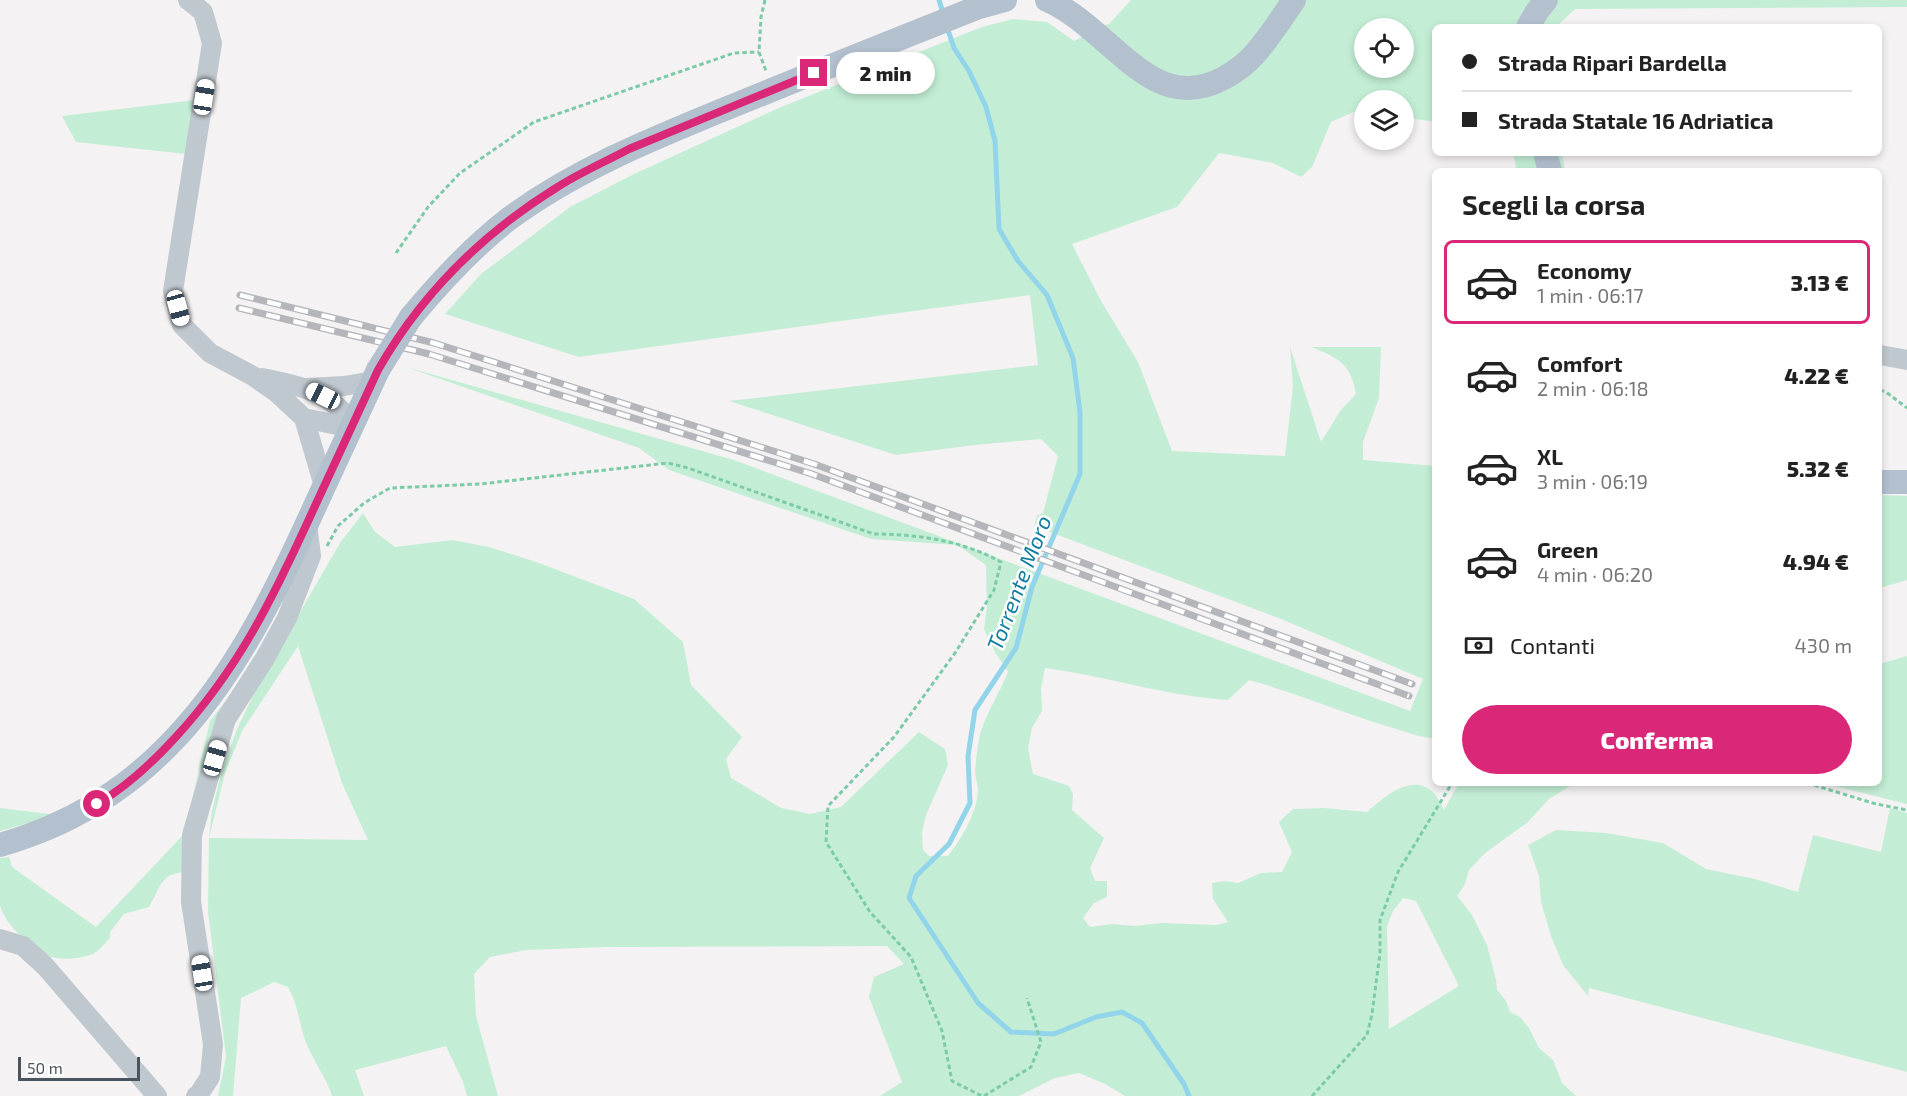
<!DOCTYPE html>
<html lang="it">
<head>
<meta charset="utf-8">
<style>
  body { margin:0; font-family:"Exo 2",sans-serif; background:#f6f6f6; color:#222; height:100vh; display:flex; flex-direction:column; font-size:22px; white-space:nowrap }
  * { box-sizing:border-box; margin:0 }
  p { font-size:20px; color:#767676 }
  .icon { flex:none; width:33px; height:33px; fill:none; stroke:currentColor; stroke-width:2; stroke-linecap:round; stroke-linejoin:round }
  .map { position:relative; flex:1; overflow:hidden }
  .panel { position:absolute; left:1432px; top:168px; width:450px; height:618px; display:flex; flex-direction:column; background:#fff; border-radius:9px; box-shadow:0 3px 9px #0003 }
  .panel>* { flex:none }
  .hud { position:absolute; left:1432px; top:24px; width:450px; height:132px; border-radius:9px; box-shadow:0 3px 9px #0003; display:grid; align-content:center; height:132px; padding:0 30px; background:#fff }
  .fabs { position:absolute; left:1354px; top:18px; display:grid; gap:12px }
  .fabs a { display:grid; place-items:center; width:60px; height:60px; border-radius:50%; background:#fff; box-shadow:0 3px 9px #0003; font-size:30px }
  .scale { position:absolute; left:18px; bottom:15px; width:122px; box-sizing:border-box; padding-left:6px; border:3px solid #4a545e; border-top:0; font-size:16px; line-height:21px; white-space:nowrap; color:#4a545e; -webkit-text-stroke:4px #fff; paint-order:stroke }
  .end { position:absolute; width:27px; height:27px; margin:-14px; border:8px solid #db2777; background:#fff; box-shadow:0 0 0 3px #fff }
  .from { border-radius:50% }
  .bubble { position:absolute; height:42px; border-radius:21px; background:#fff; box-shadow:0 3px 9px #0003; font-size:20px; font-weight:800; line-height:42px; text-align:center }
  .car { position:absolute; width:18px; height:36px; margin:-18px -9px; border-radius:8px; box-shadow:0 0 4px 2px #0007; background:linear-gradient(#fff 24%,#345 0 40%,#fff 0 76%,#345 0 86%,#fff 0) }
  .hud b { display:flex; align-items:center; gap:21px; height:57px; font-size:22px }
  .hud b+b { border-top:2px solid #e0e0e0 }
  .hud i { width:15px; height:15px; background:#222 }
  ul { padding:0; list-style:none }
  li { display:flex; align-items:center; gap:18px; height:84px; margin:0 12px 9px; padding:0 18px; border:3px solid transparent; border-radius:9px }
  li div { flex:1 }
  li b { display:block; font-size:22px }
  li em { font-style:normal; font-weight:800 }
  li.selected { border-color:#db2777 }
  li>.icon { width:54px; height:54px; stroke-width:1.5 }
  h2 { padding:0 30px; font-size:27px; line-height:72px }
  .pay { display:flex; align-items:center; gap:15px; height:66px; padding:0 30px; font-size:22px }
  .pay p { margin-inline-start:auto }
  .cta { display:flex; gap:12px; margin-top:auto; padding:12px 30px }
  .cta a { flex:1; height:69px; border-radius:36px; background:#db2777; color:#fff; font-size:24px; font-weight:800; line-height:69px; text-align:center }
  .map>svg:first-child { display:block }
  .green { fill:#c3eed5; fill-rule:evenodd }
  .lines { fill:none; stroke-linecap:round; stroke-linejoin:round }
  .stream { stroke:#92d4e9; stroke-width:5 }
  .path { stroke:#7ccba7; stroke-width:3; stroke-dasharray:4.5 3; stroke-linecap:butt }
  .minor { stroke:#c0c8cf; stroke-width:20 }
  .major { stroke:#b3c0ce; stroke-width:24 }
  .rail-casing { stroke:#b4b6bb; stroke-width:7 }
  .rail { stroke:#fff; stroke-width:4.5; stroke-dasharray:14; stroke-linecap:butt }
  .major-bridge { stroke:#b3c0ce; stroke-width:24 }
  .route { stroke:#db2777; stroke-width:8 }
  .labels { text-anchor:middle; stroke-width:5; stroke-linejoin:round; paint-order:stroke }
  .water-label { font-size:22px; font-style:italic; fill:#137ea0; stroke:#fff }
</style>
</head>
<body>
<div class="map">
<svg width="1907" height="1096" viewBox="0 0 1907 1096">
  <rect width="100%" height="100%" fill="#f4f2f2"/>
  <path class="green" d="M1131,0H1907V7L1575,9L1556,27H1436L1435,122L1404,117V100H1365V111L1358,110L1331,122L1312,167L1301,177L1273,163L1219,153L1177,207L1072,244L1101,301L1138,362L1172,451L1285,456L1293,386L1290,347L1321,442L1341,410L1356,394C1351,364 1339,358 1311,347H1381L1379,398L1363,442V460L1436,466L1435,739C1420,737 1406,732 1390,727C1343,713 1297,693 1249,680L1228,700C1166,696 1106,676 1045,668L1041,688L1042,711L1032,728L1028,748L1033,774L1069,786L1073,794L1072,810L1104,838L1090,868L1095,881H1107V897L1094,903L1083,918L1090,927L1113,924L1134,926L1161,923L1217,925L1228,922L1213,899L1212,883L1225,881L1238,883L1261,873L1282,872L1292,852L1279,822L1293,809L1324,808L1367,812C1383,798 1412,771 1434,793C1438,798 1441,804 1444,810L1459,783H1581L1570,786L1549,799L1528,822L1485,853L1469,870L1465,884L1457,896L1472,915L1487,945L1496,980L1497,990L1506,1001L1510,1012L1520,1017L1529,1028L1539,1048L1553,1060L1562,1083L1576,1096H1125L1105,1084L1079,1073L1055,1078L1019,1096H880L902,1082L869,997L874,977L904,964L887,946L606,947L526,950L490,957L474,974L476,1016L498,1096H467L463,1082L446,1046L355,1070L364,1096H332C327,1079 316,1065 309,1049C299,1029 300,1008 288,987L274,982L241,998L233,1096H218L226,1057L208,911L209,838L212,811L220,778L237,729L259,683L340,543L363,513L375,532L395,547L452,540L489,547L539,563L634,599L683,642L691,685L742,737L726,759L731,778L781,808L810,814L841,807L919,732L945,749L948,765L926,815L922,832L923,850L929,856H948C962,838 977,813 978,790C978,784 975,778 975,771C976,760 978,741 981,731C988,710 1000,692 1008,672L995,652L984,629L987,607L986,565L957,545L871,539L669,470L639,448L406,367L734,460L1410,711L1423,679L1281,619L1034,526L1037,516L1043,513L1058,456L1041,439L975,445L896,455L729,401L1038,365L1030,295L579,357L445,314L481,274L570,207L634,174L781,107L982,27L1013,19L1047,22L1074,41L1110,23ZM1365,28H1404V68H1365ZM298,646L342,783L368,840L209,838L225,773L242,731ZM1403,898L1416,901L1459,986L1389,1029L1387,926L1393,911Z
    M195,100L186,154L76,142L62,116Z
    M1513,153H1562L1565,171H1517Z
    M1880,495L1907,496V580L1880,588Z
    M255,654L186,872C160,873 161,887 149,907L124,914L110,932V938C105,943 99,951 93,954C82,958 66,960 56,958C36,955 4,924 0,905C0,891 0,872 0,858L9,857L12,867L96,927L184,834L210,721L237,686Z
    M1907,656V804L1823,783H1880V664Z
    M0,808L57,815L0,831Z
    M1890,808L1907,813V1072L1589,988L1588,996L1563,965L1551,936L1541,902L1539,876L1528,845L1556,830L1606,833L1663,843L1706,869L1755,879L1798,892L1813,835L1881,852Z"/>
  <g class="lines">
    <path class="stream" d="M939,0L944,16
      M947,27L954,48L969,71L986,107L995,141L999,229L1018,261L1047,295L1073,358L1080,412V474L1032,587L1016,648L975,710L968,756L970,803L949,844L916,876L909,898L978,1003L1011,1032L1054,1034L1096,1017L1122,1012L1142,1023L1184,1084L1189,1096"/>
    <path class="path" d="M765,0L761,17L759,52L766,71
      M396,253L428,207L460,173L534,122L734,53L759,52
      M1880,390L1886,392L1907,408
      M327,546L338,526L364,503L390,488L480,484L668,463L688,468L874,534C917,534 964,541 1001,562L994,590L955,653L894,737L828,806L826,842L870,912L911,957L942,1031L952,1081L982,1096
      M1807,783L1876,804L1907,810
      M984,1096L1031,1067L1041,1042L1027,998
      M1312,1096L1367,1035L1372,1014L1380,953V920L1398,872L1452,783"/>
    <path class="minor" d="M188,0L203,12L212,43L173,291L182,325L210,353L253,376L276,392L304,418L351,428
      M1880,355L1907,360
      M262,378C290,384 321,389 342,411C346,415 349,422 351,428
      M307,388L344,386L373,381
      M304,418L324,486
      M0,939L23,946L45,966L157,1096
      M196,1096L199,1094L210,1077L213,1044L191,902L192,835L226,719L264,660L287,618L311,556L307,524"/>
    <path class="major" d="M1047,0C1075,12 1098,36 1121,55C1153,83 1183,100 1224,78C1233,73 1242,67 1250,59C1267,42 1280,20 1294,0
      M1528,27L1536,13L1546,0
      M1545,153L1550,171
      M411,317C441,281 472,247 510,218C574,171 647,141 720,111C805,76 891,42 976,8L1005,0
      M1880,482H1907
      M0,845C173,796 246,658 315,506C336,460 357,415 378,370"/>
    <defs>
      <path id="rail" d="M240,295L434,343L814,464L1412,684
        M239,308L429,354L812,474L1409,696"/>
    </defs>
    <use href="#rail" class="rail-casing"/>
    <use href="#rail" class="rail"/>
    <path class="major-bridge" d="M378,370L411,317"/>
  </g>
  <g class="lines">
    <path class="route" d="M97,804C126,787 151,764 174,739C240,668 275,594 315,506C336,461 357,415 378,370C422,293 482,234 556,188C579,173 605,162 629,149L814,73"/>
  </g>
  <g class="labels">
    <g class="water-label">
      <text transform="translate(1019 583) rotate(-69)" y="8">Torrente Moro</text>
    </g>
  </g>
</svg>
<div class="fabs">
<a><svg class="icon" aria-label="locate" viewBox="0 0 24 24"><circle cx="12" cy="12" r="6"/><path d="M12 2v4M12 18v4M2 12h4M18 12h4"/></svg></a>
<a><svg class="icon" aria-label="layers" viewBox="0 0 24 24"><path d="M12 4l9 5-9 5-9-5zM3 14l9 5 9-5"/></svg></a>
</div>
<div class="scale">50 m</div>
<i class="end from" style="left:97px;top:804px"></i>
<i class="end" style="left:814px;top:73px"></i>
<div class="bubble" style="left:836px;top:52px;width:99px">2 min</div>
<i class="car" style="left:204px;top:97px;rotate:9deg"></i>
<i class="car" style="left:178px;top:308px;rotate:165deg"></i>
<i class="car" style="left:323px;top:396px;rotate:296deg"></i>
<i class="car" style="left:215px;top:758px;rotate:16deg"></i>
<i class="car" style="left:202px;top:973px;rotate:351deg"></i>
<div class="hud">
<b><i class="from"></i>Strada Ripari Bardella</b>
<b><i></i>Strada Statale 16 Adriatica</b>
</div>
<section class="panel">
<h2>Scegli la corsa</h2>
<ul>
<li class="selected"><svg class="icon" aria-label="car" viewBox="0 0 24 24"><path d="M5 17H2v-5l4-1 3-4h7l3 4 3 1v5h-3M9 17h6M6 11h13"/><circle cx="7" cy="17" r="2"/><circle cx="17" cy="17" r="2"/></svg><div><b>Economy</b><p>1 min · 06:17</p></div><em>3.13 €</em></li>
<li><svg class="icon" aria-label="car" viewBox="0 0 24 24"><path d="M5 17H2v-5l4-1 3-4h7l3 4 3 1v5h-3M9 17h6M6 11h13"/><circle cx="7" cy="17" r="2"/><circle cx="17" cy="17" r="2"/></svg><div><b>Comfort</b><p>2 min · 06:18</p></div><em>4.22 €</em></li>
<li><svg class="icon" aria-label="car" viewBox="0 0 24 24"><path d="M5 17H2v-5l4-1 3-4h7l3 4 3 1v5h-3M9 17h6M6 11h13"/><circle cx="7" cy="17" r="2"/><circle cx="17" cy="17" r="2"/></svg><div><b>XL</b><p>3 min · 06:19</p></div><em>5.32 €</em></li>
<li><svg class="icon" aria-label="car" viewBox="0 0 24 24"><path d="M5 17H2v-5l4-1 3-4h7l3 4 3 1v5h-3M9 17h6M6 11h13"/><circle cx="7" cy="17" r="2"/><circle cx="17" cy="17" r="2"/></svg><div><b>Green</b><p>4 min · 06:20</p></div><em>4.94 €</em></li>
</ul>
<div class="pay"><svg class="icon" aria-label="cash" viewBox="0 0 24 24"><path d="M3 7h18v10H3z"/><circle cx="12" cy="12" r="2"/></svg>Contanti<p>430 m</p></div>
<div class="cta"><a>Conferma</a></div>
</section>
</div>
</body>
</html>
